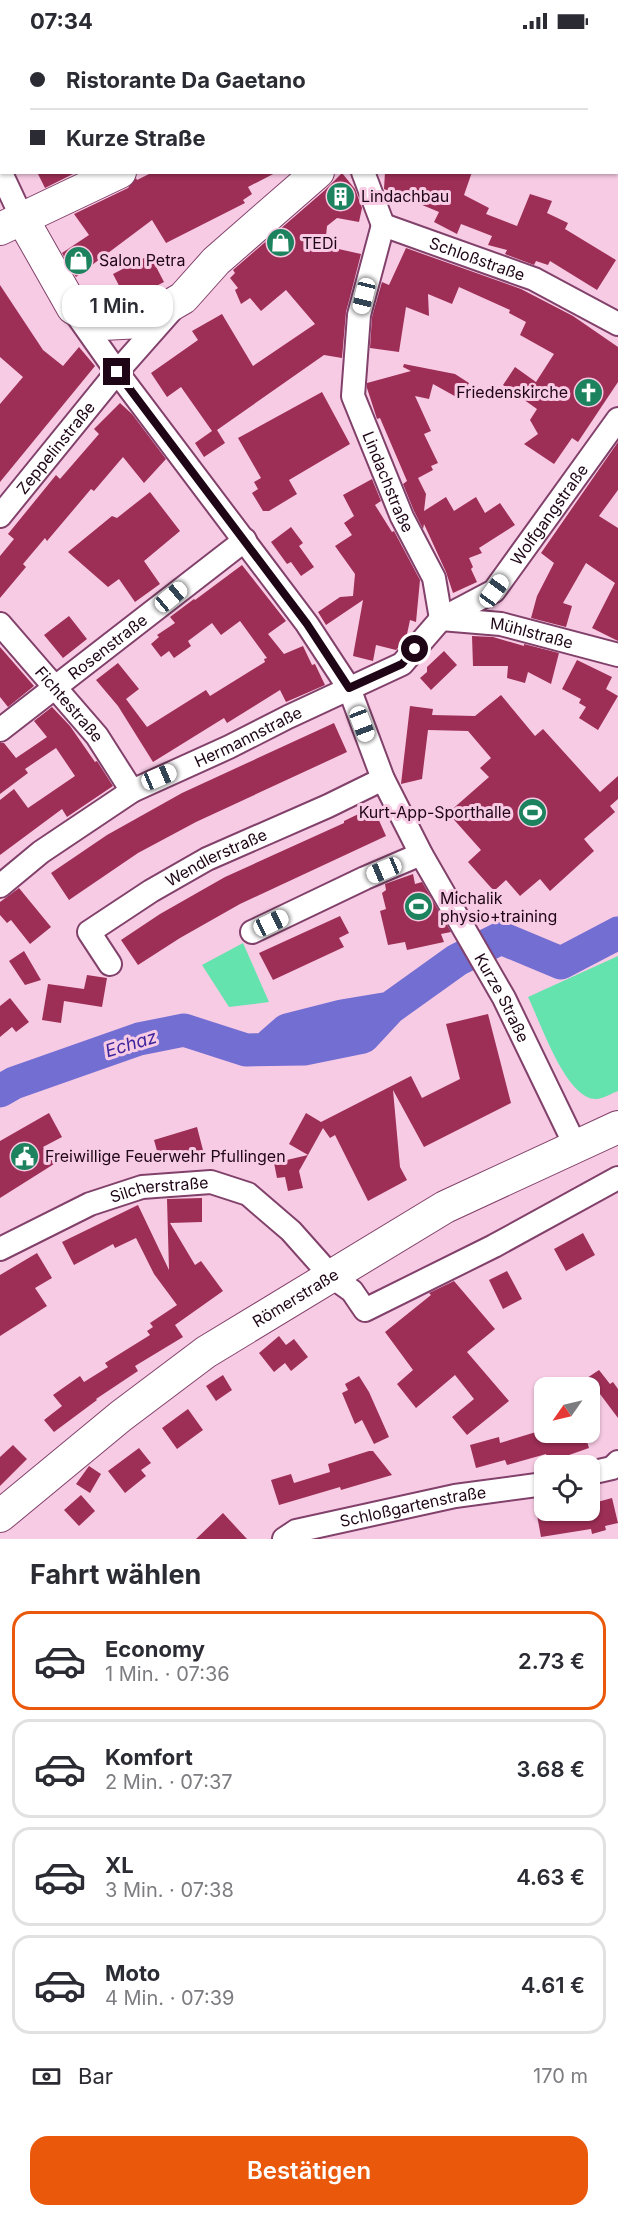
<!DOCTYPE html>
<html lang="de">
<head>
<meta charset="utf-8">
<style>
  body { margin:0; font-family:Inter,sans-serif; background:#f7f7f7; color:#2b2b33; height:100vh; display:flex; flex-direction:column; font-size:22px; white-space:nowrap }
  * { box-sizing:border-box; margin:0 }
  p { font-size:20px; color:#7c7c81 }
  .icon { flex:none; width:33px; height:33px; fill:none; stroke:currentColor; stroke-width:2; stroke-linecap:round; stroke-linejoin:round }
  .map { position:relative; height:1497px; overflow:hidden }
  .side { display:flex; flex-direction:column; background:#fff; flex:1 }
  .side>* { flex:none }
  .top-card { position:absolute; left:0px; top:0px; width:618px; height:132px; box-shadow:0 2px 4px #0004; display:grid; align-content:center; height:132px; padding:0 30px; background:#fff }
  .needle { width:39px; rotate:236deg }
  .buttons { position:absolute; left:534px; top:1335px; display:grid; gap:12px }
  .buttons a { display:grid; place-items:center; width:66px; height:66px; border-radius:12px; background:#fff; box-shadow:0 2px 4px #0004; font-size:30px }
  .end { position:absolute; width:27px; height:27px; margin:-14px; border:8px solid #1f0617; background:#fff; box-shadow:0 0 0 3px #fff }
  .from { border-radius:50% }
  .bubble { position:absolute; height:42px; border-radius:18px; background:#fff; box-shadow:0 2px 4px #0004; font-size:20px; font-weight:600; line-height:42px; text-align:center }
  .car { position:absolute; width:18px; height:36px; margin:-18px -9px; border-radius:8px; box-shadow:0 0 4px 2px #0007; background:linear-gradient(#fff 24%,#345 0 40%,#fff 0 76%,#345 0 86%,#fff 0) }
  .top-card b { display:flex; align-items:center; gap:21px; height:57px; font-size:22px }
  .top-card b+b { border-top:2px solid #e1e1e2 }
  .top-card i { width:15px; height:15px; background:#2b2b33 }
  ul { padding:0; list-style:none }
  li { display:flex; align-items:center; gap:18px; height:99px; margin:0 12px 9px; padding:0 18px; border:3px solid #e1e1e2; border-radius:18px }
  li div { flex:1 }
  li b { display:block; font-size:22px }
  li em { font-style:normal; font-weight:600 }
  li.active { border-color:#ea580c }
  li>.icon { width:54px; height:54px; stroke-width:1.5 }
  h2 { padding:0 30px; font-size:27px; line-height:72px }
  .pay { display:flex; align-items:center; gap:15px; height:66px; padding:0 30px; font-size:22px }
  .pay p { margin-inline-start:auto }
  .action { display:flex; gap:12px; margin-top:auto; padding:12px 30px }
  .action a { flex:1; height:69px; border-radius:18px; background:#ea580c; color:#fff; font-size:24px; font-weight:600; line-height:69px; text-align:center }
  .status { display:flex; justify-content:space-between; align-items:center; height:42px; padding:0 30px; background:#fff; direction:ltr }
  .status svg { height:16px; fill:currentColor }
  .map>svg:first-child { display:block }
  .green { fill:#64e3ae }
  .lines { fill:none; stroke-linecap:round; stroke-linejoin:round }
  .river { stroke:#736ed2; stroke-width:33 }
  .building { fill:#9d2e55 }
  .street-casing { stroke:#81416a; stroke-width:26 }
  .secondary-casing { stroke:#81416a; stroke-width:34 }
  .street { stroke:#fff; stroke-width:22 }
  .secondary { stroke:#fff; stroke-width:32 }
  .route { stroke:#1f0617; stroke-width:8 }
  .labels { text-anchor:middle; stroke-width:6; stroke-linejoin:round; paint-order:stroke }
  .poi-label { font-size:16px; fill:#1f0617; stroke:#f8cbe5; text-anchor:start }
  .street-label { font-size:16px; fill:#1f0617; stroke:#f8cbe5 }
  .water-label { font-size:18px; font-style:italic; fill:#3e269d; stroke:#f8cbe5 }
</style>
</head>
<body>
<div class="status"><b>07:34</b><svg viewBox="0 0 49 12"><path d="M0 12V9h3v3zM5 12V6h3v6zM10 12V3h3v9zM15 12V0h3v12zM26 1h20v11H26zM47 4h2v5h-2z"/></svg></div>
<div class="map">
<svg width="618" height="1497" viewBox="0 0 618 1497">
  <rect width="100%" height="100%" fill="#f8cbe5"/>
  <path class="green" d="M243,901L269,960L229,965L202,923Z
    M618,914V1049C612,1051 603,1057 596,1057C566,1058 540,979 528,955Z"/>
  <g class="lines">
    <path class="river" d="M271,1002L287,988L342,974L390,966
      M0,1049L14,1041L139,997L184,988L246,1008L304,1007L363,995L390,966L457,918L501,896L561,921L618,891"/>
  </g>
  <path class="building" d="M37,130H77L45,146Z
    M153,130H277L248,145L252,152L243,158L245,161L166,201L152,178L76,235L62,211L89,193L74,172L128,146L136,136L137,138Z
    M385,130H472L464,153L489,166L486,172L517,184L530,152L552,159L547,171L568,181L565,187L616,218L597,248L550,219L548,223L536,219L534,223L505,212L507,208L488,203L492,194L461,182L457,192L434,180L439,170L384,147Z
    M342,131L355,147L362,166L359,180L337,176L327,184L325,204L361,212L346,270L342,316L324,313L217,388L225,401L204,415L195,401L212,389L181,345L167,355L151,331L198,298L192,289L222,272L253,324L315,282L286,248L261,269L250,256L241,262L235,248L238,246L230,236L235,231L233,228L324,149Z
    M406,206L521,247L573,274L618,305V340L578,400L572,396L554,422L524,402L538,392L530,378L537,367L503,343L515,325L536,340L554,312L520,293L526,280L509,271L510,268L459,245L452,262L428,252L429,274L406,265L399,310L370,306L372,275L382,240L389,243Z
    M150,213L164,240L127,259L113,232Z
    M0,243L43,308L63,324L79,305L95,324L0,440V362L23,335L0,315Z
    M404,322L455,332L469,341L460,357L433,342L429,357L415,354L431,389L424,392L438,421L431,424L433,428L418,436L426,452L424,469L446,455L454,469L476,455L485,471L500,461L515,483L479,506L482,511L469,516L473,525L471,527L477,540L453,551L446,530L424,482L423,487L414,469L403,442L407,439L380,376L377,377L367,346V341L411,329L403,325Z
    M322,350L350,402L289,438L297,452L269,469H263L252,451L258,447L254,440L261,436L238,396Z
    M120,361L132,372L166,417L144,441L123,415L94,449L91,447L47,499L45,496L23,522L26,525L0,556V514L14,497L8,492L56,433L60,437L99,392L94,387Z
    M618,400V448L599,474L618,486V599L592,586L615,541L586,521L563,561L572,564L566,585L531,576L537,554L554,521L541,511Z
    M372,437L381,459L375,463L392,490L394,489L420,538L416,580L410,578L406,597L396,608L376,603L373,619L353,614L363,558L326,583L318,570L340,555L353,554L355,532L335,504L352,493L344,481L354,474L343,453Z
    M150,450L180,489L144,519L160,542L135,560L119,537L108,545L68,510L112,474L117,476Z
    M291,485L303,501L299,504L314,525L301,534L291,520L287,522L271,500Z
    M242,523L286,579L268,592L284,612L303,604L312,623L315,622L325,643L286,660L280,648L227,681L224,676L153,720L118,664L96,638L118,621L139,647L126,657L147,685L206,648L210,654L265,620L264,617L267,616L240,579L221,593L212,581L188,599L191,604L174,616L169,609L161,615L151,602L159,595L157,593L175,581L170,575L194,557L195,558Z
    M69,574L87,597L63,616L44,593Z
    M472,594L493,595L524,604V602L559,611L551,642L528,630L525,641L507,636L508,624H473Z
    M0,605L34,644L8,665L0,655Z
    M444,609L457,623L431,648L420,636L427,630V625Z
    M577,618L612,635L606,647L618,654L598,688L579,676L586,665L579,661L581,657L562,647Z
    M501,653L535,694L543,687L600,750L618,734V757L610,764L615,770L584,797L594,809L550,849L540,837L520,854L506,838L494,849L468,820L481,808L448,771L489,735L480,726L491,716L468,689L428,688L422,737L401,742L410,664L433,667L432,673L475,674Z
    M52,665L70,684L95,720L97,719L113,744L67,775L62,767L0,813V758L14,747L28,766L75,734L56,706L25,727L28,731L0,752V701H4L16,716L47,695L34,679Z
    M334,681L347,710L196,780L138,811L69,858L51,831L107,793L182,751Z
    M373,765L386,794L240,862L180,896L138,923L121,898L160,872L225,835L344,781V779Z
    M413,832L415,842L422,840L451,890L441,892L444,900L407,908L405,900L388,903L380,869L386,867L382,851L386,848L385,842Z
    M19,846L51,885L30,902L11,878L7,881L0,873V860Z
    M340,874L349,891L339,896L344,905L273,938L259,911Z
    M24,909L41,938L25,943L9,919Z
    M87,933L107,936L102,965L64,959L61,981L42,978L48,942L84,947Z
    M10,956L29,980L16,990L12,985L0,995V964Z
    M488,972L511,1061L424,1105L393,1048L400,1125L407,1138L368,1159L335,1093L330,1096L323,1086L308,1113L289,1102L306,1071L321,1080L411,1034L422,1056L460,1037L446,982Z
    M49,1071L62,1095L43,1105L54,1122L0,1156V1099Z
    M197,1085L204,1112L159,1116L154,1098Z
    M308,1113L299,1129L303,1146L288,1149L285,1135L277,1136L274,1121Z
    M202,1156V1180L170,1181L195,1223L201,1219L223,1249L175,1283L183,1295L135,1324L138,1329L96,1357L97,1358L54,1390L44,1378L62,1364L53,1353L80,1334L84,1340L108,1325L105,1321L150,1293L147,1289L153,1285L150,1281L177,1263L154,1232L136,1196L115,1206L113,1202L74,1223L62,1200L138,1163L169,1228L167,1157Z
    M583,1191L595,1213L566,1229L554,1207Z
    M37,1211L52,1236L35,1246L47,1264L0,1294V1233Z
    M507,1229L522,1257L503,1267L489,1238Z
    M454,1239L495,1287L467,1310L509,1359L467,1393L452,1375L474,1357L455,1333L416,1366L397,1342L413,1328L385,1290L431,1253L429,1251Z
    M279,1294L286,1303L294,1297L308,1315L291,1329L285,1321L274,1330L259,1311Z
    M599,1328L610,1342L613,1340L618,1347V1376L600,1352L594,1357L590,1351V1346H585L581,1340Z
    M223,1333L232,1348L216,1359L206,1344Z
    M359,1334L369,1350L389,1395L374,1402L362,1378L355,1382L342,1351L348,1348L345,1342Z
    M188,1367L203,1388L177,1407L162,1386Z
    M536,1390H584L589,1406L549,1420L546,1412L507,1423L505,1418L476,1426L470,1403L499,1395L500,1401Z
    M13,1403L27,1417L0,1444V1415Z
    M139,1406L151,1421L141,1428L146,1434L125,1451L108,1429Z
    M369,1409H373L392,1433L341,1448L340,1445L279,1463L271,1438L291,1432L294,1441L330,1430L328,1422Z
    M89,1424L101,1432L90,1451L76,1442Z
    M81,1453L95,1469L79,1484L64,1468Z
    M612,1456L618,1481L605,1484L606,1488L592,1492L591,1487L541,1495L537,1473L563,1468H590V1462Z
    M223,1471L247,1497H196Z"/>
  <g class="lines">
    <defs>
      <g id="street">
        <path d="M0,129L23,178"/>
        <path d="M363,130L383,183"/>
        <path id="s1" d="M383,183L359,273L353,354L402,475L434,536L441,577"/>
        <path id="s2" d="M383,183L534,237L618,282"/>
        <path id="s3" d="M74,269L117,330L307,582L349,646L383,737L421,812L504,956L576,1105"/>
        <path id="s4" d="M0,474L117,330L170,270"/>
        <path id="s5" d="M441,577L501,582L618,613"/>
        <path id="s6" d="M0,582L97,694L132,749"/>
        <path id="s7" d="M0,688L245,498"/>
        <path id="s8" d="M0,844L41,810L132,749L229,705L288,675L402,622L441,577L494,549L618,377"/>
        <path d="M252,890L365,836L421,812"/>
        <path id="s9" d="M110,922L89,890L151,849L207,817L328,764L383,737"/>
        <path id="s10" d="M0,1207L90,1162L142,1145L211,1140L248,1152L291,1189L331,1234L352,1249L365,1268L494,1204L618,1136"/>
        <path d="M590,1431L612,1426L618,1420"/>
        <path id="s11" d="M284,1497L296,1489L455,1454L544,1442"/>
      </g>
      <g id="secondary">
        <path d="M370,2L372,0"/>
        <path d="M414,2L415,0"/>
        <path d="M23,178L73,266L102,282L142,280L183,256L216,219L318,130"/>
        <path d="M0,187L120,130"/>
        <path id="s12" d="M0,1474L121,1374L206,1310L445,1165L618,1085"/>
      </g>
    </defs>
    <use href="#street" class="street-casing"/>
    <use href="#secondary" class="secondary-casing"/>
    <use href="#street" class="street"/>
    <use href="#secondary" class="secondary"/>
  </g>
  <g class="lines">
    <path class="route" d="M117,330L307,582L349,646L402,622L415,607"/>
  </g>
  <defs>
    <symbol id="building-disc" viewBox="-11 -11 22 22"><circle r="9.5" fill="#1d835e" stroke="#f8cbe5"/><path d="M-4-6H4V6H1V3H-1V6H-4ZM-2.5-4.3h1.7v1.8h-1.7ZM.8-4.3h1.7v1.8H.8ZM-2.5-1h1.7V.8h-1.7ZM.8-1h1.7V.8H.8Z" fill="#fff"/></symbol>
    <symbol id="shop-disc" viewBox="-11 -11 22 22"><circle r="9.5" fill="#1d835e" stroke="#f8cbe5"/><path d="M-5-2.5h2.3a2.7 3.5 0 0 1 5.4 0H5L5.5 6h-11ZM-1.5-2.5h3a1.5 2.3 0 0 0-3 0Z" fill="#fff"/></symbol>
    <symbol id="church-disc" viewBox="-11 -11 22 22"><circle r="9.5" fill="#1d835e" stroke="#f8cbe5"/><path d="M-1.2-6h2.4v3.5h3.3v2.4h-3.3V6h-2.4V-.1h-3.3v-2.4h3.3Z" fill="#fff"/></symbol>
    <symbol id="stadium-disc" viewBox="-11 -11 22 22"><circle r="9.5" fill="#1d835e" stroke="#f8cbe5"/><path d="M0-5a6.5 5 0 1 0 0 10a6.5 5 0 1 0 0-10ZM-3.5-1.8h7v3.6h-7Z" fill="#fff"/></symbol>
    <symbol id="civic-disc" viewBox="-11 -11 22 22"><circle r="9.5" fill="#1d835e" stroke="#f8cbe5"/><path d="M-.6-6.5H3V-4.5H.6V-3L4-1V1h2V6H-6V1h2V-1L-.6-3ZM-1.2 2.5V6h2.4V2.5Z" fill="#fff"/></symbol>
  </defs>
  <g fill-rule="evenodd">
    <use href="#building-disc" x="324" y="138" width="33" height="33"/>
    <use href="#shop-disc" x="264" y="184" width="33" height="33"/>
    <use href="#shop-disc" x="62" y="202" width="33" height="33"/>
    <use href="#church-disc" x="572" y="334" width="33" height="33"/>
    <use href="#stadium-disc" x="516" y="754" width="33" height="33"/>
    <use href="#stadium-disc" x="402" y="848" width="33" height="33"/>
    <use href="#civic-disc" x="8" y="1098" width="33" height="33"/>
  </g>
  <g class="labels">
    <g class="poi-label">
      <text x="361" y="160">Lindachbau</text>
      <text x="302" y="207">TEDi</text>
      <text x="99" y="224">Salon Petra</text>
      <text x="568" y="356" text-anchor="end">Friedenskirche</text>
      <text x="511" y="776" text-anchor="end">Kurt-App-Sporthalle</text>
      <text x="440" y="862">Michalik<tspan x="440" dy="18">physio+training</tspan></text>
      <text x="45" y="1120">Freiwillige Feuerwehr Pfullingen</text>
    </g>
    <g class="street-label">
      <text dy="6" stroke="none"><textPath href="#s2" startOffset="100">Schloßstraße</textPath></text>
      <text dy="6" stroke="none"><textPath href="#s4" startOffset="88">Zeppelinstraße</textPath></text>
      <text dy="6" stroke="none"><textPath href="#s1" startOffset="267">Lindachstraße</textPath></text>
      <text dy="6" stroke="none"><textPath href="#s8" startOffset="675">Wolfgangstraße</textPath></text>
      <text dy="6" stroke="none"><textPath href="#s5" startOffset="92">Mühlstraße</textPath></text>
      <text dy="6" stroke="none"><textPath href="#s7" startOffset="136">Rosenstraße</textPath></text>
      <text dy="6" stroke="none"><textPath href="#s6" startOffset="106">Fichtestraße</textPath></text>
      <text dy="6" stroke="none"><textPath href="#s8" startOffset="291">Hermannstraße</textPath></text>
      <text dy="6" stroke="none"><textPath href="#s9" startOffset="186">Wendlerstraße</textPath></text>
      <text dy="6" stroke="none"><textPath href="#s3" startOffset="813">Kurze Straße</textPath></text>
      <text dy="6" stroke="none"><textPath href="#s10" startOffset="172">Silcherstraße</textPath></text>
      <text dy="6" stroke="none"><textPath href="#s12" startOffset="368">Römerstraße</textPath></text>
      <text dy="6" stroke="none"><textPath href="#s11" startOffset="134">Schloßgartenstraße</textPath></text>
    </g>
    <g class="water-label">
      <text transform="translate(131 1002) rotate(-17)" y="6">Echaz</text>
    </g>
  </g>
</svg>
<div class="buttons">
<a><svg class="needle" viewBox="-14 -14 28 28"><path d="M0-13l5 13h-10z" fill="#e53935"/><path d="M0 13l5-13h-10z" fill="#7c7c81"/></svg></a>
<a><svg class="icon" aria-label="locate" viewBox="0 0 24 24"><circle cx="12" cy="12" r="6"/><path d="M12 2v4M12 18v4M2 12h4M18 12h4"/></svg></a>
</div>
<i class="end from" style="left:415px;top:607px"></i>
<i class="end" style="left:117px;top:330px"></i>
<div class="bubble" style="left:62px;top:243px;width:111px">1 Min.</div>
<i class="car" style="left:364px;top:254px;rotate:194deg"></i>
<i class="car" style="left:494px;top:549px;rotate:36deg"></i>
<i class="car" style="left:171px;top:555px;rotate:50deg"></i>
<i class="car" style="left:362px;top:682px;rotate:159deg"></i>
<i class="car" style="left:159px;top:735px;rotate:67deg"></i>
<i class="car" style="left:384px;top:828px;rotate:247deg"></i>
<i class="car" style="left:271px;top:881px;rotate:65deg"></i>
<div class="top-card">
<b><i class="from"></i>Ristorante Da Gaetano</b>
<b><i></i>Kurze Straße</b>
</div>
</div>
<section class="side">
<h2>Fahrt wählen</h2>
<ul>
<li class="active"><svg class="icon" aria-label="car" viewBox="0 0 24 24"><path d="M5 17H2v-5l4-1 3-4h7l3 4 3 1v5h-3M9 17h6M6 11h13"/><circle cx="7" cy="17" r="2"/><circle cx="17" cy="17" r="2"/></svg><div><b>Economy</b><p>1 Min. · 07:36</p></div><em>2.73 €</em></li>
<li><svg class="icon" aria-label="car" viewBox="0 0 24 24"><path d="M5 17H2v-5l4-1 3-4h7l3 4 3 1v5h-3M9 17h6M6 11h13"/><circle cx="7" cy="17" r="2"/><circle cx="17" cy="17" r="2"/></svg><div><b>Komfort</b><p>2 Min. · 07:37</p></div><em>3.68 €</em></li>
<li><svg class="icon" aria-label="car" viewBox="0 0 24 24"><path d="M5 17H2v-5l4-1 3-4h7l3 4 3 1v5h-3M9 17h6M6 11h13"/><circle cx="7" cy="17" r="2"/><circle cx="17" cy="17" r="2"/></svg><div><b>XL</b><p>3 Min. · 07:38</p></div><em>4.63 €</em></li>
<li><svg class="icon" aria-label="car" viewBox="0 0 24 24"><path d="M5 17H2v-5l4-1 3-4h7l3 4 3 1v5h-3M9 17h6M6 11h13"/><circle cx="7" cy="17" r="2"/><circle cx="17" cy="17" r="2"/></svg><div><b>Moto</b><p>4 Min. · 07:39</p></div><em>4.61 €</em></li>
</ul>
<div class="pay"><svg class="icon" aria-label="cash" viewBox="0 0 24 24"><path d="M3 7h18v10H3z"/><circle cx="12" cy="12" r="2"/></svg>Bar<p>170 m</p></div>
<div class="action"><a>Bestätigen</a></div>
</section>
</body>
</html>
